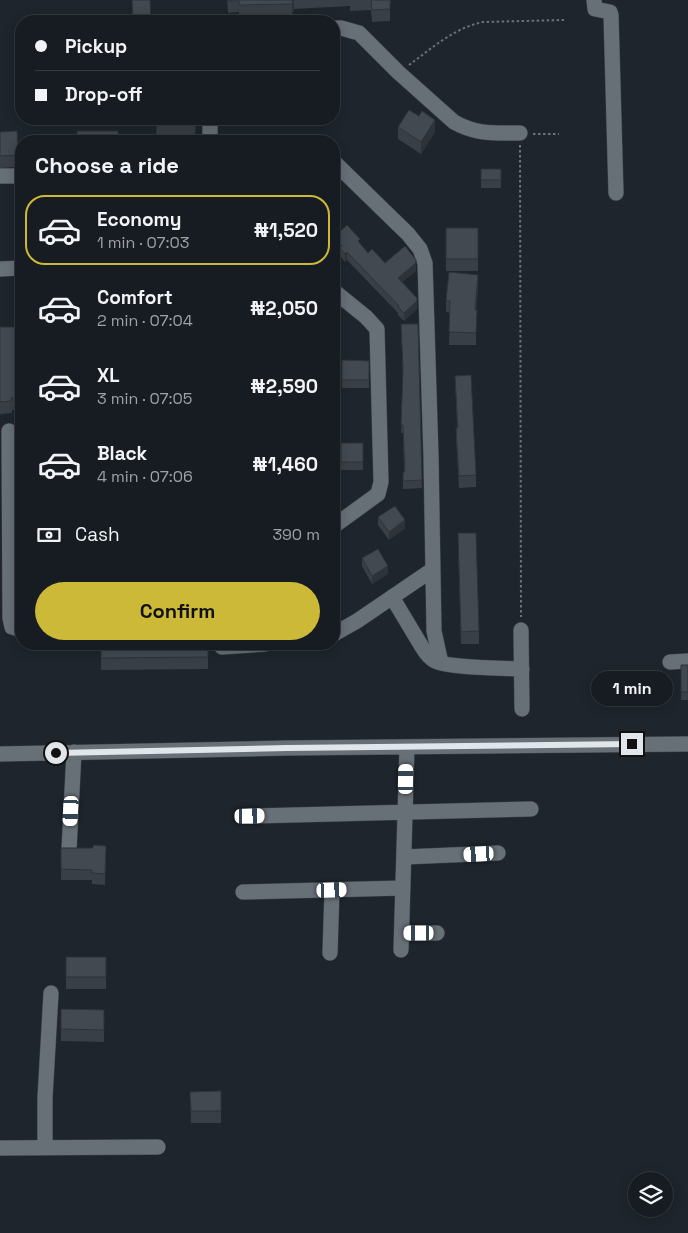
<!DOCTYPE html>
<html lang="en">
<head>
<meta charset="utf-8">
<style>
  body { margin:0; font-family:"Space Grotesk",sans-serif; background:#23292e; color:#f1f3f6; height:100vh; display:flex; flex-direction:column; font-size:19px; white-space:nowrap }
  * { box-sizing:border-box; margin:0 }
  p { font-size:16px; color:#9ea1a5 }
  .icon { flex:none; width:28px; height:28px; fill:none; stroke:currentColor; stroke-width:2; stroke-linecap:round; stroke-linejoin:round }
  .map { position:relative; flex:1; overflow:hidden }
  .sheet { position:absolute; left:15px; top:135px; width:325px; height:515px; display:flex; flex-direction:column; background:#161c21; border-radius:20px; box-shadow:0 2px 12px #0003,0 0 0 1px #353a3f }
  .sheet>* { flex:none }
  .top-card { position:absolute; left:15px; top:15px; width:325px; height:110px; border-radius:20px; box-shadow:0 2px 12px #0003,0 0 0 1px #353a3f; display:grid; align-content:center; height:110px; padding:0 20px; background:#161c21 }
  .fabs { position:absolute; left:628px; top:1172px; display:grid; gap:10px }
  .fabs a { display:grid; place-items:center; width:45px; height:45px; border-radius:50%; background:#161c21; box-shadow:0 2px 12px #0003,0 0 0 1px #353a3f; font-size:25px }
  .end { position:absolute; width:22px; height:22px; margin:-11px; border:6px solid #e1e6eb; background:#111; box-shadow:0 0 0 2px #111 }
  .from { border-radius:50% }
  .bubble { position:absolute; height:35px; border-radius:18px; background:#161c21; box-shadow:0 2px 12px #0003,0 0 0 1px #353a3f; font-size:16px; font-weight:700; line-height:35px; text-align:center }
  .car { position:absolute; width:15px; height:30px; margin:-15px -8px; border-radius:6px; box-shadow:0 0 4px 1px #0007; background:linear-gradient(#fff 24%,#345 0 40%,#fff 0 76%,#345 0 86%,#fff 0) }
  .top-card b { display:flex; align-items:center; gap:18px; height:48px; font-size:19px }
  .top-card b+b { border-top:1px solid #353a3f }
  .top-card i { width:12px; height:12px; background:#f1f3f6 }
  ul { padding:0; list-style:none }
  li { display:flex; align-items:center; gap:15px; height:70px; margin:0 10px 8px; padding:0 10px; border:2px solid transparent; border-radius:20px }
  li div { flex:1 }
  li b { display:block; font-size:19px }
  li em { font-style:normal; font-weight:700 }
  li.selected { border-color:#ccb938 }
  li>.icon { width:45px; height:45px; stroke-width:1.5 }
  h2 { padding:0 20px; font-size:22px; line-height:60px }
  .pay { display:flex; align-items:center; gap:12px; height:55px; padding:0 20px; font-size:19px }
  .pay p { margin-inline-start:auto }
  .primary-button { display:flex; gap:10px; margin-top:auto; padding:10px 20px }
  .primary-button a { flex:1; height:58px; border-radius:30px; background:#ccb938; color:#111; font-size:20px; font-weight:700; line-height:58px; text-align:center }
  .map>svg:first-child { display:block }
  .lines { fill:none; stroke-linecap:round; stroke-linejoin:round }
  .minor-casing { stroke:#3c4248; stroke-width:16 }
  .path { stroke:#6c7278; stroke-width:2; stroke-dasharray:2.5 2.5; stroke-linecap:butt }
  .minor { stroke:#676f77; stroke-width:15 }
  .wall { fill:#393f46 }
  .shaded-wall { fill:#2e3339 }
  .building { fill:#424951; stroke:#2e3339 }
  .route { stroke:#e1e6eb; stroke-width:6 }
</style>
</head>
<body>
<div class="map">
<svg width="688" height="1233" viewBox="0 0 688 1233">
  <rect width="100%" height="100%" fill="#1e252c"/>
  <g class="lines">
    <defs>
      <path id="minor" d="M594,0L595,9L610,12L611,15L616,193
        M334,28H341L359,33L398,72L454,122C477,135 495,133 520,133
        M210,119V141
        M334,162L408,234L420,249L425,263L431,456L434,631L441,663
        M0,176H21
        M0,269L21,268
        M334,291L366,317L377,329L381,482L378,494L334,526
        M9,431L10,618L12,627L21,630
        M392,597L422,647C425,652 429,658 435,661C448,668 504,668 522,669
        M521,630L522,709
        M334,634L357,621L432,570
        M219,644L222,647L265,644
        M670,662L688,661
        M0,754L287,748L688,744
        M250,816L531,809
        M69,850L74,752
        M404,857L498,853
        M243,892L403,888
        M402,933H437
        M401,950L407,747
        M330,953L332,890
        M0,1148L158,1147
        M45,1148V1098L51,993"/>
    </defs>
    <use href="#minor" class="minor-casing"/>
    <path class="path" d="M409,65C432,48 454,28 483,22L564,20
      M533,134H559
      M520,145L521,617"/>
    <use href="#minor" class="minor"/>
  </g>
  <path class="wall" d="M227,0H391V4H390V21L372,22L371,10L350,11V6L294,9L292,15L239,17V12L228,13Z
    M419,116L435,132L421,154L398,139V127Z
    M157,119H196L195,137L156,136Z
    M17,131L18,167L0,168V132Z
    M481,169H501V188H481Z
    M20,188H21V251H19Z
    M446,228H478V271H446Z
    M334,237L360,244L368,253L385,263L416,271L402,282L417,309L404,321L398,315V313L347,260L345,262L340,256V253L334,246Z
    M478,287L476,310V345H449L450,313L446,312V300Z
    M401,324H418L422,488L403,489V472H404L403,433H401L403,374Z
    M0,327L16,366H21V411L12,410V413L0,414Z
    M342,360L369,361V388H342Z
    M455,376L476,475V487L459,488L456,440L457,428Z
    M341,443H363V470H341Z
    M378,517L405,528L389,540L378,525Z
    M458,545L479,631V644H461Z
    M362,558L388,574L372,584L362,566Z
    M101,644H208V669L101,670Z
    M681,665H688V700H681Z
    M106,846L105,885L92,884V880H61V848H93Z
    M66,957H106V989H66Z
    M61,1009L104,1010V1042L61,1041Z
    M221,1091V1123H191L190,1092Z"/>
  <path class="shaded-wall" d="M293,0H294V9L292,15V4Z
    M435,120V132L421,154V142Z
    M347,252V260L345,262V254Z
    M416,263V271L398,286V278Z
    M478,275V287L475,322V310Z
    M417,301V309L404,321V313Z
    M405,520V528L389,540V532Z
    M388,566V574L372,584V576Z"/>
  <path class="building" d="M132,0H150L151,21H133Z
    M228,0H293L292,4L239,5V1H228Z
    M371,0H390V9L372,10Z
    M409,110L419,116L422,111L435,120L421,142L398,127Z
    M157,119H196L195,125L156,124Z
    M17,131L18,155L0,156V132Z
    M77,131H118V141H77Z
    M481,169H501V180H481Z
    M20,188H21V239H19Z
    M347,225L360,239L358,241L368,253L372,249L385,263L405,246L416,260V263L398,278L417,298V301L404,313L398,307L399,306L347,252L345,254L340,248L342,246L334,237Z
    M446,228H478V259H446Z
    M449,272L478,275L475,310H477L476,333L449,332L450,301L446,300Z
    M401,324H418L422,480L403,481V472H405L403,425H401L403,369Z
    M0,327H15L16,366H21V398H11L12,401L0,402Z
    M342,360L369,361V380H342Z
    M471,375L476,475L459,476L456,428H458L455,376Z
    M341,443H363V462H341Z
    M395,506L405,520L389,532L378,517Z
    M458,533H476L479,631L461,632Z
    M378,549L388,566L372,576L362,558Z
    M101,644H208V657L101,658Z
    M681,665H688V692H681Z
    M93,845L106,846L105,874L92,873V870L61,869V848H93Z
    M66,957H106V977H66Z
    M61,1009L104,1010V1030L61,1029Z
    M221,1091V1111H191L190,1092Z"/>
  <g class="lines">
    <path class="route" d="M56,753L287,748L632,744"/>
  </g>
</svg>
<div class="fabs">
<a><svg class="icon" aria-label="layers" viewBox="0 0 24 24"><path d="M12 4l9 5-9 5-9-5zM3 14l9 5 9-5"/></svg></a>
</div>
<i class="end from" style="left:56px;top:753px"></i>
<i class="end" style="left:632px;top:744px"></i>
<div class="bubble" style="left:591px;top:671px;width:82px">1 min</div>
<i class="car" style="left:406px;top:779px;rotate:1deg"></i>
<i class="car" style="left:71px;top:811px;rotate:183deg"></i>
<i class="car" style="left:250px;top:816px;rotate:89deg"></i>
<i class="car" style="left:479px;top:854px;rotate:267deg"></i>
<i class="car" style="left:332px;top:890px;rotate:88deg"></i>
<i class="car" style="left:419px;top:933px;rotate:270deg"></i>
<div class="top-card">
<b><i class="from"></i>Pickup</b>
<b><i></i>Drop-off</b>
</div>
<section class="sheet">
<h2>Choose a ride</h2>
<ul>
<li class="selected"><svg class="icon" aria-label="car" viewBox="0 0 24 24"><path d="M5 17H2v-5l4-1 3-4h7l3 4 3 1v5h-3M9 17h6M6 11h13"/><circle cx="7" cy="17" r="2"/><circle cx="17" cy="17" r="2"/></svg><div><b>Economy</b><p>1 min · 07:03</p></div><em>₦1,520</em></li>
<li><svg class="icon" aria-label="car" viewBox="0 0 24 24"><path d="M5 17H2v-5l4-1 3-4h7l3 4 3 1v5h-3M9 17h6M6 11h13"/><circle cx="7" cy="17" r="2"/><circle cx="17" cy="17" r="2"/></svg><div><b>Comfort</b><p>2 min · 07:04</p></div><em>₦2,050</em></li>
<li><svg class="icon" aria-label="car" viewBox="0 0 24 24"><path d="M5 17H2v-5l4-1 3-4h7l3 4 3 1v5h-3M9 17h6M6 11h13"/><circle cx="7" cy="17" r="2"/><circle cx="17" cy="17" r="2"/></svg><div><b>XL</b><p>3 min · 07:05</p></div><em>₦2,590</em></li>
<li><svg class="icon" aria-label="car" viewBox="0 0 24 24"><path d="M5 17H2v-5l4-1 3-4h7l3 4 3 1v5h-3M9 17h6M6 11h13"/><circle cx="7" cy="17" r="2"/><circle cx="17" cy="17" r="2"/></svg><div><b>Black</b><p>4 min · 07:06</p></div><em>₦1,460</em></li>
</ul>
<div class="pay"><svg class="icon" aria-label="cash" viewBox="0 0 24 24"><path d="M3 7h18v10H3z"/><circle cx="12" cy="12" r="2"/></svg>Cash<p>390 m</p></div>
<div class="primary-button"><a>Confirm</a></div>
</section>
</div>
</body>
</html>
